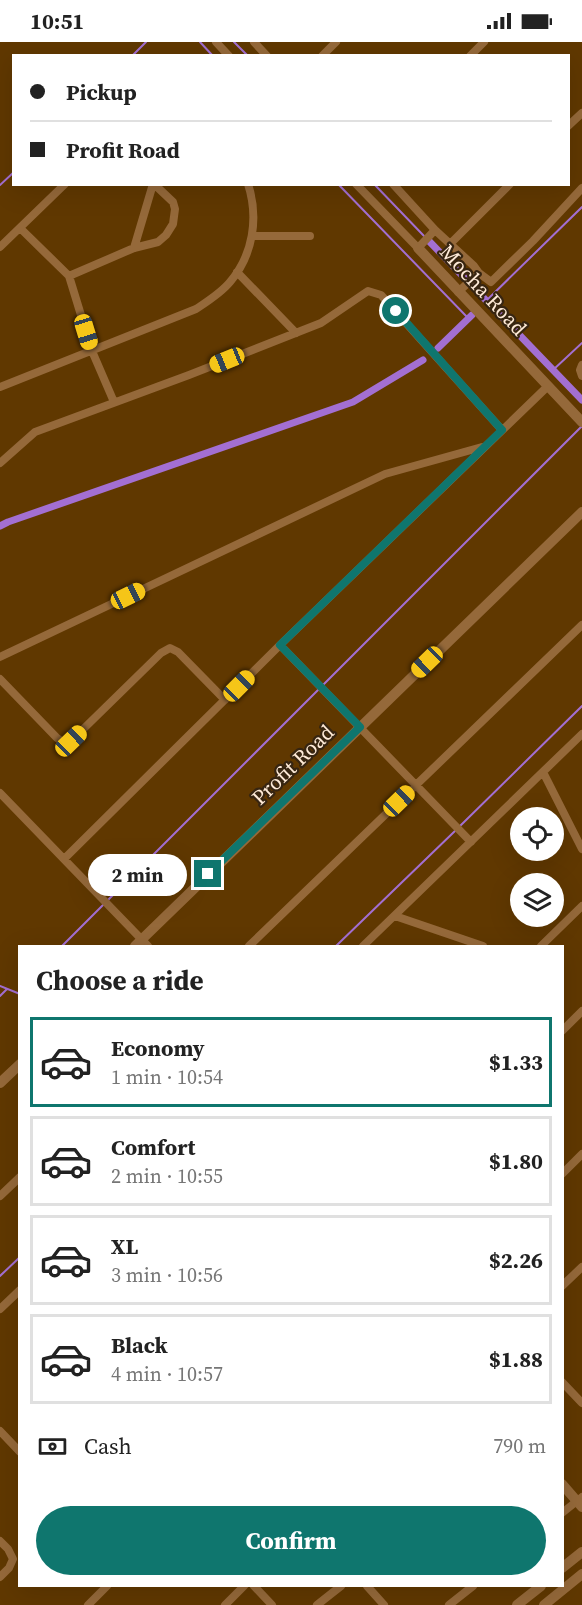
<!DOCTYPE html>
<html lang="en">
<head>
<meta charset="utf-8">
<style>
  body { margin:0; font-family:"Source Serif 4",serif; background:#f6f6f6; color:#222; height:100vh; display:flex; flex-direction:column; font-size:22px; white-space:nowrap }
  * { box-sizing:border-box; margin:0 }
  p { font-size:20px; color:#767676 }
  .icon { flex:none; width:33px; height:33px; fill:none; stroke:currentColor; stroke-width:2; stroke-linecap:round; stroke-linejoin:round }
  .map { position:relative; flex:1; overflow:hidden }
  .side { position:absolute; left:18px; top:903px; width:546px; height:642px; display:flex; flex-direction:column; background:#fff; border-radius:0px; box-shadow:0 6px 24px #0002 }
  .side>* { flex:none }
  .top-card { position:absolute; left:12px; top:12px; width:558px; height:132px; border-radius:0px; box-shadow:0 6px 24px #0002; display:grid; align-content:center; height:132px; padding:0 18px; background:#fff }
  .fabs { position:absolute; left:510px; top:765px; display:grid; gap:12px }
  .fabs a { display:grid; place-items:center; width:54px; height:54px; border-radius:50%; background:#fff; box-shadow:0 6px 24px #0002; font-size:30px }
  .end { position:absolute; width:27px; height:27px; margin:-14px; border:8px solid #0f766e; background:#fff; box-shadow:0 0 0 3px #fff }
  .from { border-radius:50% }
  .bubble { position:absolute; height:42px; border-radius:21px; background:#fff; box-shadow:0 6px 24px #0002; font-size:20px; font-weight:700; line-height:42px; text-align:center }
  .car { position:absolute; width:18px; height:36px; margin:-18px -9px; border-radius:8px; box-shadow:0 0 4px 2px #0007; background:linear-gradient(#f5c518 24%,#345 0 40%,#f5c518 0 76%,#345 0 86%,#f5c518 0) }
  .top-card b { display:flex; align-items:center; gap:21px; height:57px; font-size:22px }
  .top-card b+b { border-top:2px solid #e0e0e0 }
  .top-card i { width:15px; height:15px; background:#222 }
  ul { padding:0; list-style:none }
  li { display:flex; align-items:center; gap:18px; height:90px; margin:0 12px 9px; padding:0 6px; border:3px solid #e0e0e0; border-radius:0px }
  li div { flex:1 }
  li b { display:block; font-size:22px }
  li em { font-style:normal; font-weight:700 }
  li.selected { border-color:#0f766e }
  li>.icon { width:54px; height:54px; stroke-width:1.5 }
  h2 { padding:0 18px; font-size:27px; line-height:72px }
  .pay { display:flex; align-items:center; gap:15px; height:66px; padding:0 18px; font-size:22px }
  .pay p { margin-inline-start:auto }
  .primary-button { display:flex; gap:12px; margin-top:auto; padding:12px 18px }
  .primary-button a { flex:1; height:69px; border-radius:36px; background:#0f766e; color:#fff; font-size:24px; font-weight:700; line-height:69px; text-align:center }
  .status { display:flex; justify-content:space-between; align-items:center; height:42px; padding:0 30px; background:#fff; direction:ltr }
  .status svg { height:16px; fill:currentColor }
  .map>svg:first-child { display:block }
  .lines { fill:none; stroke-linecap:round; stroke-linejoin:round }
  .stream { stroke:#a36fd2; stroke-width:2 }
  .canal { stroke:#a36fd2; stroke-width:7 }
  .street { stroke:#95693a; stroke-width:8 }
  .secondary { stroke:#95693a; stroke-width:10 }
  .route { stroke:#0f766e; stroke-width:8 }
  .labels { text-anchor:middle; stroke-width:4.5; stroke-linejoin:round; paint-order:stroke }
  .street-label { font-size:21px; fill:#feead7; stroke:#372511 }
</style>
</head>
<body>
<div class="status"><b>10:51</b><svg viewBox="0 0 49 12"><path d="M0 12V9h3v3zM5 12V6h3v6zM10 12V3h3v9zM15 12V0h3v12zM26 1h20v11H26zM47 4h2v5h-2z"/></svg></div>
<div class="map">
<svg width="582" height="1563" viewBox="0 0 582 1563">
  <rect width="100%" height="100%" fill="#603800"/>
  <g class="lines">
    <path class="stream" d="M200,0L213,14
      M234,0L248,14
      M132,14L146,0
      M338,142L469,277
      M374,142L424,194
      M0,143L14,130
      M486,259L582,165
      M553,328L582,301
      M323,643L582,384
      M460,784L582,664
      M62,904L319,647
      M336,904L456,788
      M0,944L20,952
      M0,954L7,947
      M0,1234L20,1215"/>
    <path class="canal" d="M428,198L582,358
      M438,306L472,273
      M0,484L8,480L353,360L423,318"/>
    <path class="street" d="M216,0L229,14
      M254,0L267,14
      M322,14L336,0
      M470,14L484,0
      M568,84L582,71
      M356,142L418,206L435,188
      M393,142L435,188L474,224L479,231L491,240L533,199L582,146
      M20,186L69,234L92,309L114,360
      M253,194H310
      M450,202L510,142
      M0,205L65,142
      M134,206L153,142
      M237,230L296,291
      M69,234L134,206L158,200L166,193L173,182L175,167L173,160L154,142
      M458,250L479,231
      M582,323L580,328L582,334
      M0,345L196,267C208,259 221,251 230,240C253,213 259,176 248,142
      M0,421L35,390L189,333L321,281L368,249L381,253L502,388
      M280,603L471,800
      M0,615L385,432L482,405
      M0,637L57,696L64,701L71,699L161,611L170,606L178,610L225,658
      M543,730L582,807
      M0,751L148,904
      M64,817L280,603L548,344
      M395,874L483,904
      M249,904L582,583
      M363,904L582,692
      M541,904L582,864
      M562,989L582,969
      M562,1132L582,1112
      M0,1154L20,1135
      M562,1244L582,1225
      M0,1267L20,1248
      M562,1340L582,1361
      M0,1389L20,1410
      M562,1471L582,1455
      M0,1499L8,1507L13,1517L9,1526L0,1535
      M254,1544L272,1563
      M367,1544L384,1563
      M88,1563L107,1544
      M225,1563L244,1544
      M317,1563L341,1544
      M449,1563L473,1544"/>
    <path class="secondary" d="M418,206L582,380
      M135,904L582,470
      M0,1041L20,1022
      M562,1442L582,1465
      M562,1526L582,1510
      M517,1563L541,1544
      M544,1563L582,1532"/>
  </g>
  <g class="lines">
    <path class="route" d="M208,832L360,685L280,603L502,388L396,269"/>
  </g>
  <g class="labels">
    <g class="street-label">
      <text transform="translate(483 248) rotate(47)" y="7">Mocha Road</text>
      <text transform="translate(293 723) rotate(-44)" y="7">Profit Road</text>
    </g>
  </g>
</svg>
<div class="fabs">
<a><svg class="icon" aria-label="locate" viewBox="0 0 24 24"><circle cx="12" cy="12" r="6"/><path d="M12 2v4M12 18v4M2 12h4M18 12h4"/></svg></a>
<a><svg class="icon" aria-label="layers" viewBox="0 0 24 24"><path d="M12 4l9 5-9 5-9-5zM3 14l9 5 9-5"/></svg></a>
</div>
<i class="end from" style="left:396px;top:269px"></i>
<i class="end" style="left:208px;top:832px"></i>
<div class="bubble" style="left:88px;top:812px;width:99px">2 min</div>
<i class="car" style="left:86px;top:290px;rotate:163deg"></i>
<i class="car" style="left:227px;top:318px;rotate:248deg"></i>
<i class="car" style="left:128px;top:554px;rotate:64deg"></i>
<i class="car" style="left:427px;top:620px;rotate:226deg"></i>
<i class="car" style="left:239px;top:644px;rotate:45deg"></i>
<i class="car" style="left:71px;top:699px;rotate:46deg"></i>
<i class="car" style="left:399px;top:759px;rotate:46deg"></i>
<div class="top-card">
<b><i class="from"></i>Pickup</b>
<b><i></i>Profit Road</b>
</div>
<section class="side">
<h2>Choose a ride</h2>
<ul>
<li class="selected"><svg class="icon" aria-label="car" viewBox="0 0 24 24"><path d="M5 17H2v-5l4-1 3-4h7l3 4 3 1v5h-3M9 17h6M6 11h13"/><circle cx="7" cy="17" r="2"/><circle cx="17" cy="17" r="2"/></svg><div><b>Economy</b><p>1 min · 10:54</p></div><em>$1.33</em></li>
<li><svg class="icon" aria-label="car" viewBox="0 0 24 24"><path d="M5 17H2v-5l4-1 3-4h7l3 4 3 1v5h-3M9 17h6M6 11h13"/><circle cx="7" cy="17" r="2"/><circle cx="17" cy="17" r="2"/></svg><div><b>Comfort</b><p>2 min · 10:55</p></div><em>$1.80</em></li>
<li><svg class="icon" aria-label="car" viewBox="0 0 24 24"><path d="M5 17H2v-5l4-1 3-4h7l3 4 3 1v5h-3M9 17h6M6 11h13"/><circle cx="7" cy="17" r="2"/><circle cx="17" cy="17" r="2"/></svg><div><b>XL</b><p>3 min · 10:56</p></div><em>$2.26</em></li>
<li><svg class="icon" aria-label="car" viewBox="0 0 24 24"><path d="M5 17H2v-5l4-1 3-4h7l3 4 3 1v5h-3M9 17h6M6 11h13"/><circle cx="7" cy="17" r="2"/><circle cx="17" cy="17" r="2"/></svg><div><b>Black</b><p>4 min · 10:57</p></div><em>$1.88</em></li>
</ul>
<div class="pay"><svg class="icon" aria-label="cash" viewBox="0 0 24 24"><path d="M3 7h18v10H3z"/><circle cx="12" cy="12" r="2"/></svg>Cash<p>790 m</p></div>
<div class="primary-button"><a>Confirm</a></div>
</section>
</div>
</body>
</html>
